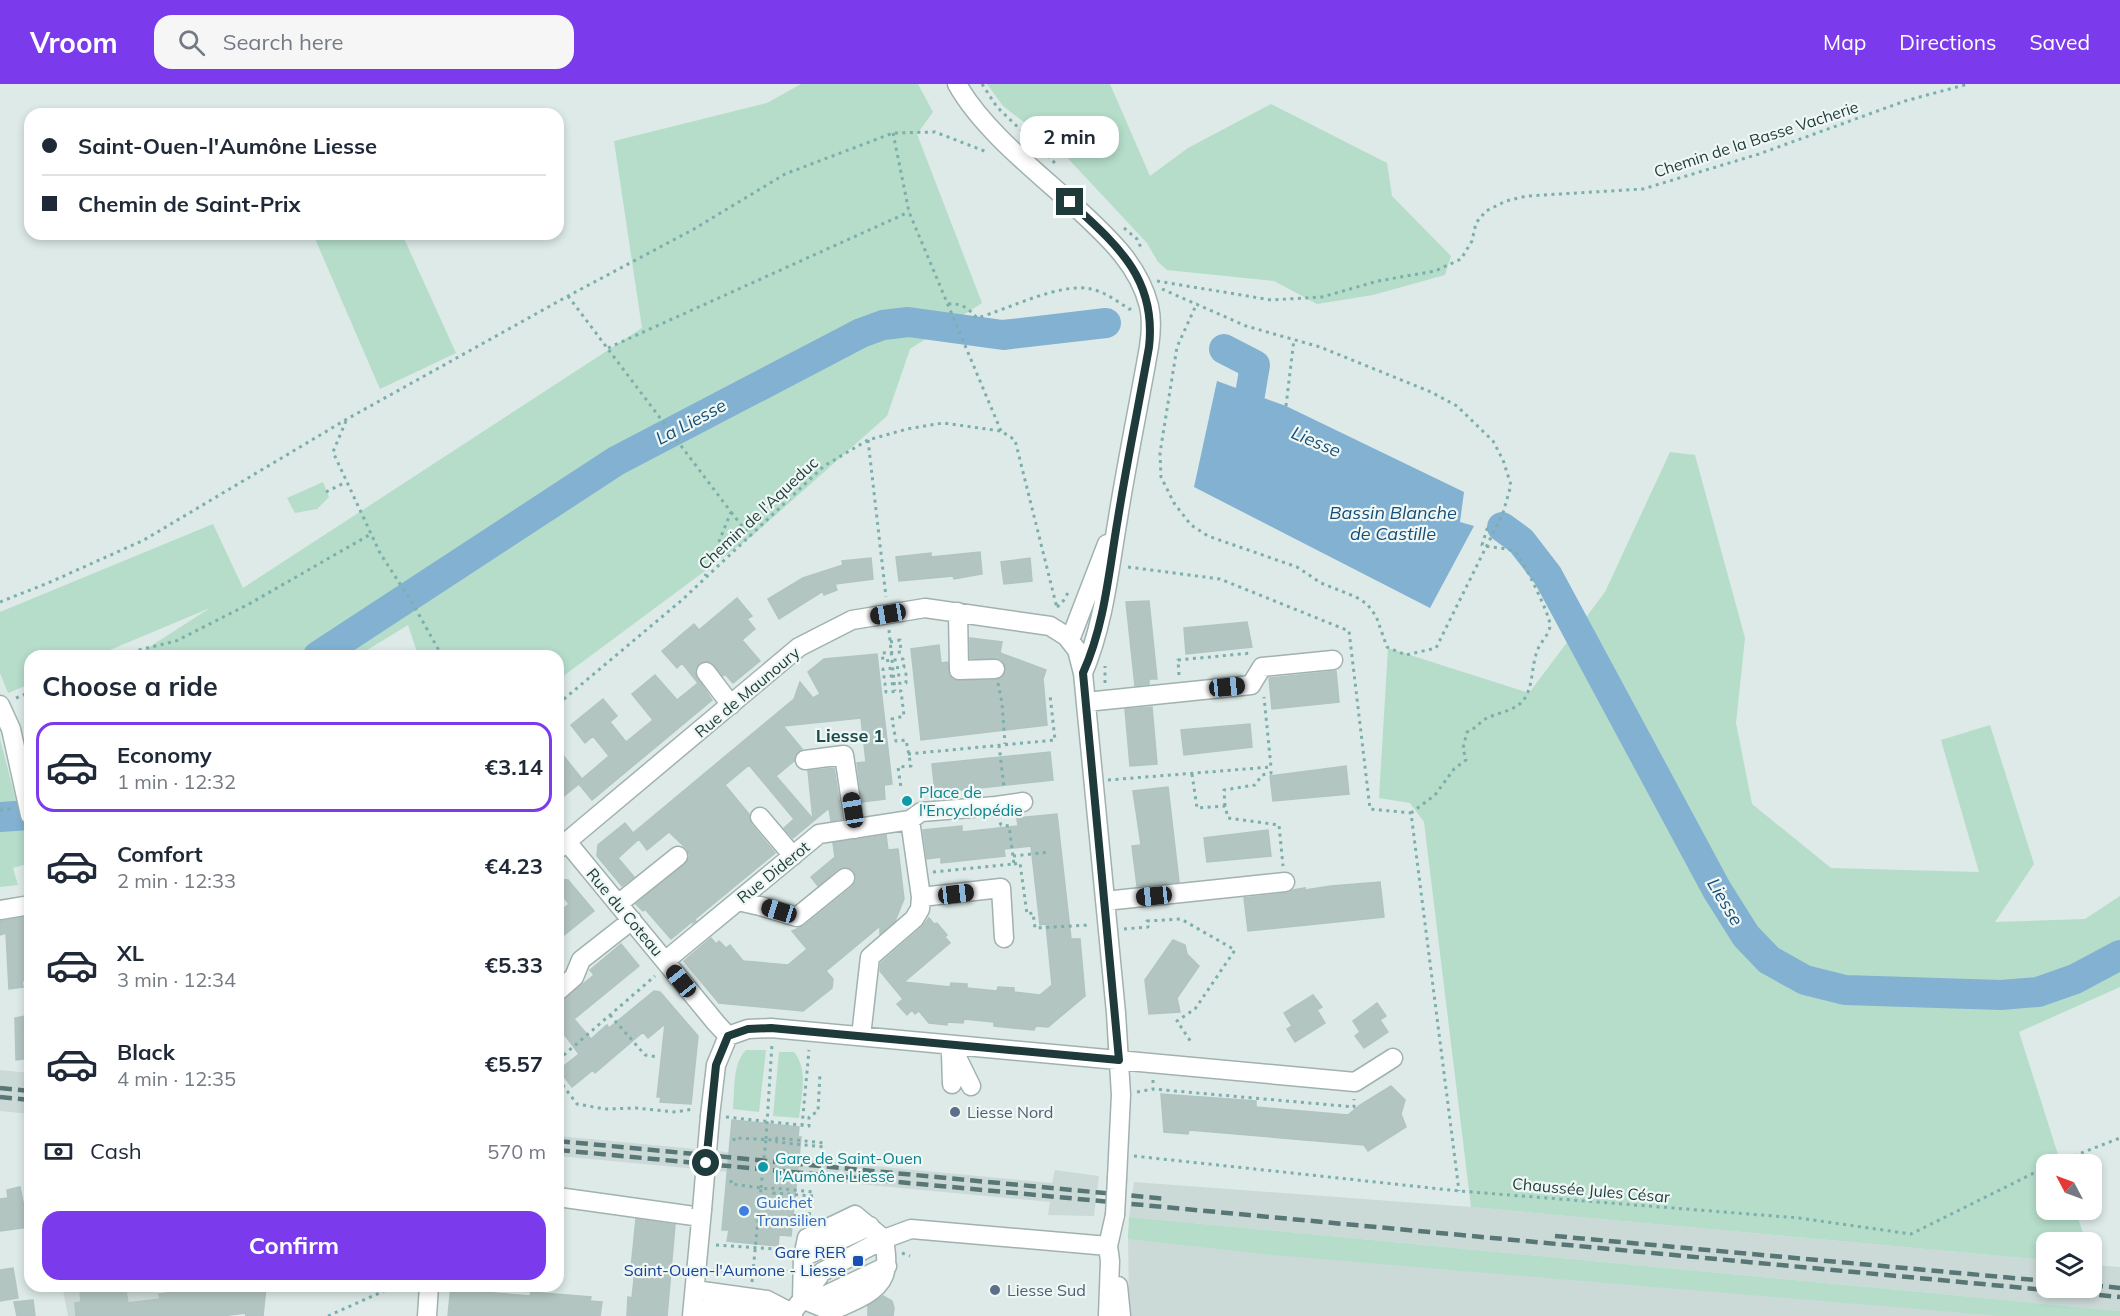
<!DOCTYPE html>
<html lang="en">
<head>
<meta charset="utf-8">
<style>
  body { margin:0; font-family:Mulish,sans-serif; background:#f6f6f7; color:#1f2937; height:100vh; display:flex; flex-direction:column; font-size:22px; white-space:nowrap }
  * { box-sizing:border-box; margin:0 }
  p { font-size:20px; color:#747a83 }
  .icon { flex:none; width:33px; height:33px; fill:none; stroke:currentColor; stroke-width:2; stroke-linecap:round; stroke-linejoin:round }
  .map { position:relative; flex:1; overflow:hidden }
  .panel { position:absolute; left:24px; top:566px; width:540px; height:642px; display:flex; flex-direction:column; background:#fff; border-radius:18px; box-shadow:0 3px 9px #0003 }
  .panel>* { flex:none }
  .hud { position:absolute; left:24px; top:24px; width:540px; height:132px; border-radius:18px; box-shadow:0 3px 9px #0003; display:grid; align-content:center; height:132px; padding:0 18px; background:#fff }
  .needle { width:39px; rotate:311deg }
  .fabs { position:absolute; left:2036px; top:1070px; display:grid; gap:12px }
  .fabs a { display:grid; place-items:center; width:66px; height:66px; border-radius:12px; background:#fff; box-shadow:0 3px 9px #0003; font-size:30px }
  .end { position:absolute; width:27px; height:27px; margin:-14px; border:8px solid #1e3a3a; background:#fff; box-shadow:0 0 0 3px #fff }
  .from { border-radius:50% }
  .bubble { position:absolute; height:42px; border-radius:18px; background:#fff; box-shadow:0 3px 9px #0003; font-size:20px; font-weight:700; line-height:42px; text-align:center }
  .car { position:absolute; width:18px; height:36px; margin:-18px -9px; border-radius:8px; box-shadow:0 0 4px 2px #0007; background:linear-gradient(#222 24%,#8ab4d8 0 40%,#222 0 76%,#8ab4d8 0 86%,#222 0) }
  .hud b { display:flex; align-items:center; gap:21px; height:57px; font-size:22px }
  .hud b+b { border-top:2px solid #e0e1e3 }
  .hud i { width:15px; height:15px; background:#1f2937 }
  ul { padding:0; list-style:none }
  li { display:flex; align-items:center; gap:18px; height:90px; margin:0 12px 9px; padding:0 6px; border:3px solid transparent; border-radius:18px }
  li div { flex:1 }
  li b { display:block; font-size:22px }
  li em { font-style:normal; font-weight:700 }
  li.active { border-color:#7c3aed }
  li>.icon { width:54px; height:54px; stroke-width:1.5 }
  h2 { padding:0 18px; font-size:27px; line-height:72px }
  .pay { display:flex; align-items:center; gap:15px; height:66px; padding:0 18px; font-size:22px }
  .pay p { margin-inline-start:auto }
  .primary-button { display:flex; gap:12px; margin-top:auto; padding:12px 18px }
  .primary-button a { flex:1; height:69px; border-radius:18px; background:#7c3aed; color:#fff; font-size:24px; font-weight:700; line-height:69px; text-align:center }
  header { display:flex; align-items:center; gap:36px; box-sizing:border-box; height:84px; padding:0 30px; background:#7c3aed; color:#fff }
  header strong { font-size:28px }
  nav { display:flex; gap:33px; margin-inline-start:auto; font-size:21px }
  .search { width:420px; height:54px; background:#f6f6f7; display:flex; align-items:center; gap:15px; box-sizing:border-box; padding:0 21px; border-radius:18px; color:#747a83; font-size:22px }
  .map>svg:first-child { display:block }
  .built { fill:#ccdad7 }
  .green { fill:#b5ddca }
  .water { fill:#82b1d2 }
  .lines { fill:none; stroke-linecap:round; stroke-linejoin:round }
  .river { stroke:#82b1d2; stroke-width:30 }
  .building { fill:#b3c5c1; stroke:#b0c4c1; stroke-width:1.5 }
  .minor-casing { stroke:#a0b2b0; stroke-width:21 }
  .path { stroke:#7cafac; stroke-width:3; stroke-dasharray:3 4.5; stroke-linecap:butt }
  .minor { stroke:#fff; stroke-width:18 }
  .rail { stroke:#587676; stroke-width:4.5; stroke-dasharray:12 6; stroke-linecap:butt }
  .minor-bridge-casing { stroke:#a0b2b0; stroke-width:21; stroke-linecap:butt }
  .path-bridge { stroke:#7cafac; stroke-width:3; stroke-dasharray:3 4.5; stroke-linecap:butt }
  .minor-bridge { stroke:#fff; stroke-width:18 }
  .route { stroke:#1e3a3a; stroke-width:8 }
  .culture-dot { fill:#0f9aa8; stroke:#eef7f4; stroke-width:2 }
  .service-dot { fill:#5c6f8a; stroke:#eef7f4; stroke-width:2 }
  .shop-dot { fill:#3f7fe0; stroke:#eef7f4; stroke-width:2 }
  .transit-dot { fill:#1a4fb4; stroke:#eef7f4; stroke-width:2 }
  .labels { text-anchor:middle; stroke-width:4.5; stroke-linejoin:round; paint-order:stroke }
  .street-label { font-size:16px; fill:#1e3a3a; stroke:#eef7f4 }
  .culture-label { font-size:16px; fill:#0d838f; stroke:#eef7f4; text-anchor:start }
  .service-label { font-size:16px; fill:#4e5e75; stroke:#eef7f4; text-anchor:start }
  .shop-label { font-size:16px; fill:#366cbe; stroke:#eef7f4; text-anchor:start }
  .transit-label { font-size:16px; fill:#164399; stroke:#eef7f4; text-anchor:end }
  .water-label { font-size:18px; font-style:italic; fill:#174e77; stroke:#eef7f4 }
  .neighbourhood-label { font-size:18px; font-weight:bold; fill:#1a4b4c; stroke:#eef7f4 }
</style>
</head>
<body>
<header>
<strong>Vroom</strong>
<div class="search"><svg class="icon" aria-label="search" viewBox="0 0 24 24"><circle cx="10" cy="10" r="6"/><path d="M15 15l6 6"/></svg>Search here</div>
<nav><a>Map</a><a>Directions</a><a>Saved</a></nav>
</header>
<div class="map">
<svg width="2120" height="1232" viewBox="0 0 2120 1232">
  <rect width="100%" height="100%" fill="#ddeae8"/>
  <path class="built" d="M0,986L30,989V1030L0,1027Z
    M558,1052L1052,1099L1055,1086L1099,1092L1094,1132L1048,1131L1050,1118L558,1072Z
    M1134,1098L1471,1123L2046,1176V1203H2091V1181L2120,1183V1227L1129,1133Z
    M1128,1145L2007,1232H1129Z
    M62,1202H158L162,1232H68Z"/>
  <path class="green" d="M801,0H918L933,28L917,50L982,219L910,265L887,332L752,452L558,596V572L418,571L408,541L359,571H137L210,524L98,571L30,572V600L8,609L0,589V528L213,440L243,504L642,244L614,57L767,19Z
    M987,0H1110L1150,92L1188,64L1271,20L1387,79L1392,112L1451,172L1445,191L1373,211L1317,220L1274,197L1167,186L1158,178L1147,159L1061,67L1003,22Z
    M313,150H402L456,269L380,305Z
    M1670,368L1695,371L1745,554L1736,639L1752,720L1831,784L1979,788L1941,656L1990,641L2034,780L1995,838L2085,835L2120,812V903L2019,948L2061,1080H2046V1125H2075L2086,1158H2046V1176L1471,1123L1424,738L1410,719L1379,714L1388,564L1529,609L1605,508Z
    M323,398L329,413L317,425L295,429L287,414Z
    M0,655L30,770V779L13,784L18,801L0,803Z
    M746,966H766L759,1028L733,1025C735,1006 732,980 746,966Z
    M779,968H794C809,987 801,1011 799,1034L773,1032Z
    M1129,1133L2120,1227V1232H2000L1273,1171L1128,1155Z"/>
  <path class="water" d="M1217,297L1286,322L1464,408L1460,438L1474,442L1430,524L1194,403Z"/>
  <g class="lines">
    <path class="river" d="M1224,265L1255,281L1247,328L1266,337
      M1502,443L1521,457L1548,492L1717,806L1746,852L1769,876L1805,896L1845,906L2001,911L2038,908L2075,895L2120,871
      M318,572L616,377L861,249L883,241L908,238L1003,251L1106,239
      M0,733L30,731"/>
  </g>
  <path class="building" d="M980,468L982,490L954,495L953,492L899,497L896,473L931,469V473Z
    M871,474L873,495L835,500L837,506L824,511L823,507L779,535L768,515L803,494L843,481L842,477Z
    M1030,474L1032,497L1004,500L1001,478Z
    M737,514L752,532L747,535L755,545L742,556L760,577L733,599L725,590L723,592L711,578L705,577L700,579L695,584V590L712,616L592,716L579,700L564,712L558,704V665L582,695L609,672L593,652L585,659L571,641L603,615L617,632L610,638L626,658L653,636L632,610L655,591L677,616L698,599L682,579L677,584L662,567L694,540L699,546Z
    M1149,517L1157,595H1149V600L1135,602L1126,518Z
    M1247,538L1252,563L1186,570L1184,544Z
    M970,554L1002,558L1000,569L1046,586L1043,595L1047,641L921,656L911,565L939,561L941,579L948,578L949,591L954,596H995L1001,594L1006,584L1001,575L970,574Z
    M877,570L892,700L884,701L885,715L862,718L857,679L866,678L861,634L783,642L802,665L795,671L794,677L776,692L813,735L808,687L834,684L842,735L831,737L829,724L793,754L784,744L794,735L749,681L725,701L749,730L751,740L775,769L695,835L696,837L693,839L694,836L671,855L645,825L643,827L636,820L685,780L690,772L687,765L669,748L647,766L639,755L618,774L634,793L622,802L597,772L598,761L625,739L633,749L794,615L800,598L813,614L820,610L808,588L824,575Z
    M1336,587L1339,618L1272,625L1269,594Z
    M1152,623L1157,680L1130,682L1125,625Z
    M1250,640L1252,663L1184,671L1181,646Z
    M1050,668L1053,696L935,709L932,680Z
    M1346,682L1349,710L1273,717L1270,692Z
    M1168,703L1179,798L1137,802L1132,762L1141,761L1133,707Z
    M1057,730L1071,855H1080L1085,912L1048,943L1036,942L1034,946L994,942V938L964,935L963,939L947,938V941L929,939L919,927L915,930L912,926L907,931L897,920L903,915L880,887L881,879L921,844L929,834L934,840L937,839L947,851L945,853L950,859L904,898L950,903L951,899L967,900V904L997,907L998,903L1014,904V908L1040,911L1052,901L1046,840L1040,841L1031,762L1004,765L1005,772L941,779V773L927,775L923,746L962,742V748L1018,742L1017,734Z
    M1268,746L1271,772L1207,778L1204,754Z
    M886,751L888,766L898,765L904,815L895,837L880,850V842L826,887L833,895L832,904L803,927L719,919L684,877L711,854L716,860L719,857L726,864L730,861L743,877L788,881L807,865L792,847L804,842L852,803L856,797V792L853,786L844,783L838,785L818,802L811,793L835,773L833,759Z
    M558,795L568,796L594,827L558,856V829L569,820L558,806Z
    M1380,798L1384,833L1248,847L1244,814L1286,809L1293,806L1305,804V806L1331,802Z
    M30,832V847L23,848L27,875H30V896L22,897L23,903L9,905L6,849L0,851V837Z
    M1173,856L1185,861L1187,870L1199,882L1177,914L1180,928L1149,930L1145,896Z
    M621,860L639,882L574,935L591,955L607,941L609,944L654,907L660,908L698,952L691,1020L660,1018L661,1013H657L665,940L648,954L643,948L595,989L593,986L572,1003L559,986L579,970L558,942V920L594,891L590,886Z
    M1313,911L1322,923L1317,926L1325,939L1295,958L1287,945L1292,942L1284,929Z
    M1377,919L1386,932L1380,936L1388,948L1364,964L1355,952L1360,948L1353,937Z
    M30,931V974L16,976L15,934Z
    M1391,1002L1405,1016L1401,1030L1406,1043L1368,1067L1364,1061L1189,1046L1188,1050L1164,1048L1161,1010L1256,1017V1023L1348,1031L1360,1021Z
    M732,1036L799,1043L798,1053H801L791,1152L779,1151L778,1162L727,1157L729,1146H722Z
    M20,1103L28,1143L0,1147V1115L8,1114L7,1106Z
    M636,1135L675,1141L667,1232H627L628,1213L632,1214L635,1186L631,1185Z
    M13,1184L18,1214L0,1217V1186Z
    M83,1202H125L128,1219L160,1215L159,1210L174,1208L173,1204L181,1202H266L263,1232H246L245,1229L222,1232H76L75,1219L81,1218L80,1207H84Z
    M451,1202H483L482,1208L530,1212L531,1208L591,1213L590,1217L602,1218L600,1232H448Z
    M883,1212L892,1217L894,1224L893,1232H868V1222Z
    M33,1216L35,1232H17L14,1218Z"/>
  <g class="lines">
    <defs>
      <path id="minor" d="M957,0C983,47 1041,91 1081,128C1110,155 1139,182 1149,222C1152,235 1151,250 1149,263C1139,320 1127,377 1118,434C1109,486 1104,540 1083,589
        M958,528L959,586L995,585
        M1070,556L1107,460
        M706,588L731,621
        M1086,618L1251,601L1262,583L1333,576
        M0,621L11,645L30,731
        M805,676L844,671L855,745
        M760,733L793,772
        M910,736L921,728L996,722L1023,718
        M567,758L716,939L728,952
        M558,765L799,563L852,536L925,524L1050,542L1066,552L1077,566L1083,589L1116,929L1121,1011L1117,1094
        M921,813L1001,804L1004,854
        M738,817L760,822L797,833L845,794
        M1105,817L1285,798
        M618,820L678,772
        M0,826L30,821
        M665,877L819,750L910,736L921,813L920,825L914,835L870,873L861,952
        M558,907L574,893L581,876L632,836
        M728,952L748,945L771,944L1355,998L1393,974
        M951,961L971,1002
        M951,969L952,1000
        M710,1032L716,981L728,952
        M558,1113L701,1133
        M855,1131L884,1155C885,1163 887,1172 886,1180C886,1208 852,1217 831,1227L802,1215L803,1173L807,1154Z
        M803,1173L870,1142
        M1118,1202L1121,1232
        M695,1206L767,1216L792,1229L793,1232
        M804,1215L824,1212L887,1182
        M693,1225L781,1229
        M792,1229L822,1188L884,1155L911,1145L1108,1162
        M427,1232L429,1202
        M692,1232L702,1126
        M1108,1232L1110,1177L1108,1162L1115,1131"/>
    </defs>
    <use href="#minor" class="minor-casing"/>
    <path class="path" d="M982,0L997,23L1058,82
      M893,49L909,128L1001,347
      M1124,144L1137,155L1142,166
      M1157,197L1271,216L1322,213L1378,197L1435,187L1461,175L1472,157L1476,139L1486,127L1506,117L1527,112L1643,105L1759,70L1905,17L1968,0
      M1162,205L1246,242L1320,263L1431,308L1457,322L1493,357L1503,376L1511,401L1503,429L1436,564L1406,571L1387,563L1376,532L1367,520L1356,513L1321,499L1297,483L1208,452L1191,441L1174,419L1161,393L1160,369L1177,263L1197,219
      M568,212L731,428L705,492
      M948,220C962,219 968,224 977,234C1008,225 1061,198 1091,205C1105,208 1117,217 1129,225H1132
      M608,264L909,128
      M1286,322L1294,255
      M346,337L333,368L380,469L413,520L442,572
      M868,356L886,513
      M326,408L346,398
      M731,428L750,452
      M1128,483L1220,495L1349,547L1370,725L1411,729L1459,1107
      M0,518L48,499L144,456L347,335L568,212L694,145L785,90L893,49L935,48L987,68
      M1057,523L1062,519L1069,507
      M889,546L895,607
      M890,558L900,556L901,568L882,569L883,577L903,575L904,583L883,585L884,593L906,590V599L885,600L886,608L901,607L904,632L892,635L896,657L906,656L911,682L898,683L901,704
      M125,572L139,566L176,557L249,520L371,450
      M1179,591L1178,576L1252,569
      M998,599L1002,619L1005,660
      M1105,599V582
      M16,614L30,608
      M558,620L682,516L824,382L868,356L907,345L943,339L1001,347L1015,356L1057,524
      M999,661L1004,703
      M908,670L1055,656L1050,611
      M1192,690L1197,724L1225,722L1228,734L1279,741L1283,782
      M1108,696L1271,683L1264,613
      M1225,722L1224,706L1255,701L1262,691L1271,689V683
      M0,726L13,725
      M1411,729L1435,711L1454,685L1466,676L1463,664L1467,648C1475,645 1479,639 1485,635C1498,628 1517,627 1525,614C1534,599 1531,581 1538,565C1541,557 1550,550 1550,541C1550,531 1524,478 1517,470C1509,462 1492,465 1482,461L1488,442
      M1013,772L1050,768
      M1014,780L1020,779L1027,830L1033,829L1035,844L1090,841
      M933,788L1014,780L1009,742L1001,741L1000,738
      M1124,845L1148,843L1147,837L1181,835L1235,866L1195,925L1177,937L1191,958
      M610,931L645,971L659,973
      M558,976L655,892
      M558,995L577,1020L605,1025L636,1024L676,1028L693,1025
      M1153,996V1005L1354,1023V1015
      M1137,1008L1153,1005
      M726,1033L809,1042V1033L818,1027L820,990
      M802,1042L809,966
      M766,1055L772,960
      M776,1056L777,1058L824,1063
      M734,1057V1054L776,1056L777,1054L825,1059
      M1134,1072L1459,1107L1799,1134L1911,1150L2046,1083
      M2053,1080L2120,1054
      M731,1096V1100L770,1105
      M813,1112L773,1109L771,1105L774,1104L814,1108
      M793,1132L815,1129
      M716,1161L789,1166
      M902,1169L910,1172
      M713,1186L784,1189L787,1186
      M752,1198L761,1104
      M328,1232L395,1202"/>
    <use href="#minor" class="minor"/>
    <path class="rail" d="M0,1004L30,1007
      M0,1013L30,1016
      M558,1057L1167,1115
      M558,1066L2120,1213
      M1555,1152L2046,1197
      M2091,1201L2120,1204"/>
    <defs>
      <path id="minor-bridge" d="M702,1126L710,1032
        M1115,1131L1117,1094"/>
    </defs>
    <use href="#minor-bridge" class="minor-bridge-casing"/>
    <path class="path-bridge" d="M761,1104L766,1055"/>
    <use href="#minor-bridge" class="minor-bridge"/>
  </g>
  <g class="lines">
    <path class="route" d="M706,1079L716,981L728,952L748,945L771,944L1119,976L1083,589C1105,540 1109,486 1118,434C1127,377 1139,320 1149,263C1157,194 1116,160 1070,118"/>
  </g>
  <g class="culture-dot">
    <circle cx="907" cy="717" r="6"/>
    <circle cx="763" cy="1083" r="6"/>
  </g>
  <g class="service-dot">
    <circle cx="955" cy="1028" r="6"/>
    <circle cx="995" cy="1206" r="6"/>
  </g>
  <circle class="shop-dot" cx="744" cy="1127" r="6"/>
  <rect class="transit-dot" x="852" y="1171" width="12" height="12" rx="3"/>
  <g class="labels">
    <g class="street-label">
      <text transform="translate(1756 55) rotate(-18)" y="6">Chemin de la Basse Vacherie</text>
      <text transform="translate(758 429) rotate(-43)" y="6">Chemin de l'Aqueduc</text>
      <text transform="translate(747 608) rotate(-40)" y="6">Rue de Maunoury</text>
      <text transform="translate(773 788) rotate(-39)" y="6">Rue Diderot</text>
      <text transform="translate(625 828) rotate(50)" y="6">Rue du Coteau</text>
      <text transform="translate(1591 1106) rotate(5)" y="6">Chaussée Jules César</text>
    </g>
    <g class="culture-label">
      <text x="919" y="714">Place de<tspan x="919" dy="18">l'Encyclopédie</tspan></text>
      <text x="775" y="1080">Gare de Saint-Ouen<tspan x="775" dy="18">l'Aumône Liesse</tspan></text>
    </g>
    <g class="service-label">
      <text x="967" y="1034">Liesse Nord</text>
      <text x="1007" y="1212">Liesse Sud</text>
    </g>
    <g class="shop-label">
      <text x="756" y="1124">Guichet<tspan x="756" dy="18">Transilien</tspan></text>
    </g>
    <g class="transit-label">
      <text x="846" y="1174">Gare RER<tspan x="846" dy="18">Saint-Ouen-l'Aumone - Liesse</tspan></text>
    </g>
    <g class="water-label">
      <text transform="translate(691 338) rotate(-28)" y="6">La Liesse</text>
      <text transform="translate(1316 358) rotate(23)" y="6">Liesse</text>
      <text x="1393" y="435">Bassin Blanche<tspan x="1393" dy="21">de Castille</tspan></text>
      <text transform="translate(1725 818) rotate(59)" y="6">Liesse</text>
    </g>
    <g class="neighbourhood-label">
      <text x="850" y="658">Liesse 1</text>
    </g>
  </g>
</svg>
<div class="fabs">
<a><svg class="needle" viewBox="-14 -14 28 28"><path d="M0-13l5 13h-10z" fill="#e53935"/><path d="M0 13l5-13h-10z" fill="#747a83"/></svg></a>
<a><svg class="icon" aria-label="layers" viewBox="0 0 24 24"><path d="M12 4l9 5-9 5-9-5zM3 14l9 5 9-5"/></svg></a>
</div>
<i class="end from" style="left:706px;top:1079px"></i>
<i class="end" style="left:1070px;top:118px"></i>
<div class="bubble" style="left:1020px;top:32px;width:99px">2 min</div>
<i class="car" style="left:888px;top:530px;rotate:260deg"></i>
<i class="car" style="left:1227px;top:603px;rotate:84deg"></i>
<i class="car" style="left:853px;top:726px;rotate:351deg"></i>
<i class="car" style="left:956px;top:810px;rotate:83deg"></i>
<i class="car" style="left:1154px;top:812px;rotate:264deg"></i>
<i class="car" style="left:779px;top:827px;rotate:287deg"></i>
<i class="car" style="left:681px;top:897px;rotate:321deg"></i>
<div class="hud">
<b><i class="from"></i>Saint-Ouen-l'Aumône Liesse</b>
<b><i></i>Chemin de Saint-Prix</b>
</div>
<section class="panel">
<h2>Choose a ride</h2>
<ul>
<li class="active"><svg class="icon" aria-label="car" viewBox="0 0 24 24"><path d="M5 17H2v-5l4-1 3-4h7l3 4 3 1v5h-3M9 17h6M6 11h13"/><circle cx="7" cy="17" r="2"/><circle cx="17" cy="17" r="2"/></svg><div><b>Economy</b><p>1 min · 12:32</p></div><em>€3.14</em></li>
<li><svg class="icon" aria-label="car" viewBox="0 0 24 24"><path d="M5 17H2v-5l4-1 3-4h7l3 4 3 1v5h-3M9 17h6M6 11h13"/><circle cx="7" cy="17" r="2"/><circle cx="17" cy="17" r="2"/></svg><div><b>Comfort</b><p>2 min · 12:33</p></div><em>€4.23</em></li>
<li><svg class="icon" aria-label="car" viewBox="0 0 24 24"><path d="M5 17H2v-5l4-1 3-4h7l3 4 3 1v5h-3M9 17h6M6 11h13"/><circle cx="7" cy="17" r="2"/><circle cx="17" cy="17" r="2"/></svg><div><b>XL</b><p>3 min · 12:34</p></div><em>€5.33</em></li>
<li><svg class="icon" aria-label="car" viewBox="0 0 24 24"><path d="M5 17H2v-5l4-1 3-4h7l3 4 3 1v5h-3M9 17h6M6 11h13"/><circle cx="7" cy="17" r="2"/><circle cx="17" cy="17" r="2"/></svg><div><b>Black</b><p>4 min · 12:35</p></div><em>€5.57</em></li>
</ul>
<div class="pay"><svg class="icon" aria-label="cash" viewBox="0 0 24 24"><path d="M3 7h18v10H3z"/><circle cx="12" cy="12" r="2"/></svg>Cash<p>570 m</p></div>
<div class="primary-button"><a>Confirm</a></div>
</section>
</div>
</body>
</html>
